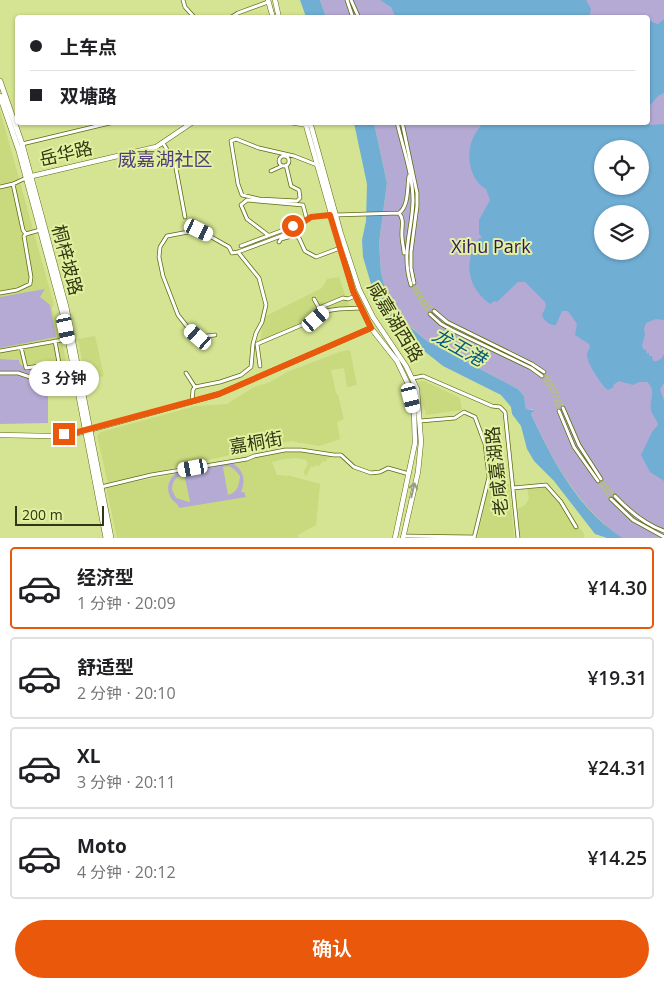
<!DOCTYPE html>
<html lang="zh">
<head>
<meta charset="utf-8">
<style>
  body { margin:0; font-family:"Open Sans","Noto Sans SC",sans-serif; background:#f2f2f2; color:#202124; height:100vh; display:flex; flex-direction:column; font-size:19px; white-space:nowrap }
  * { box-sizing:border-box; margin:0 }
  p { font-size:16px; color:#757577 }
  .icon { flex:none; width:28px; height:28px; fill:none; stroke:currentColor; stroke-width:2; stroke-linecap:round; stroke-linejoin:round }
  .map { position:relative; height:538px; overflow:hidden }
  .sheet { display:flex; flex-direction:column; background:#fff; flex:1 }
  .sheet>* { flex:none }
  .top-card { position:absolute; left:15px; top:15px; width:635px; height:110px; border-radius:5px; box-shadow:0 1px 4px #0004; display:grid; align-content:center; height:110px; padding:0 15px; background:#fff }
  .fabs { position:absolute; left:594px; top:140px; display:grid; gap:10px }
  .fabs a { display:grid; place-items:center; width:55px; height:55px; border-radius:50%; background:#fff; box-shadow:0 1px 4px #0004; font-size:25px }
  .scale { position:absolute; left:15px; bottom:12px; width:89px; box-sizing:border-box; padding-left:5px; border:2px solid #313614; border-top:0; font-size:14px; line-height:18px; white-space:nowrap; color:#313614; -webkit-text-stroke:4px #e2f19f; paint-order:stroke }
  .end { position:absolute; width:22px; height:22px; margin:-11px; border:6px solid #ea580c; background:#fff; box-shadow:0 0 0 2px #fff }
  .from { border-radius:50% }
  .bubble { position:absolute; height:35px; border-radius:18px; background:#fff; box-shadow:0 1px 4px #0004; font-size:16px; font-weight:600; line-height:35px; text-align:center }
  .car { position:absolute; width:15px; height:30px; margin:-15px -8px; border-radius:6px; box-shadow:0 0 4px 1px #0007; background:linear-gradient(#fff 24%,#345 0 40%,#fff 0 76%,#345 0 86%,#fff 0) }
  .top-card b { display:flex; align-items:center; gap:18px; height:48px; font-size:19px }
  .top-card b+b { border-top:1px solid #e0e0e0 }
  .top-card i { width:12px; height:12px; background:#202124 }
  ul { padding:9px 0 0; list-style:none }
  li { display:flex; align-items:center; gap:15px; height:82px; margin:0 10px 8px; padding:0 5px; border:2px solid #e0e0e0; border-radius:5px }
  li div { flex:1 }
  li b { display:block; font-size:19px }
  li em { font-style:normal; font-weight:600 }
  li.active { border-color:#ea580c }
  li>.icon { width:45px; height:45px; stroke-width:1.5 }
  .primary-button { display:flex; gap:10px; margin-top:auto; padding:10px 15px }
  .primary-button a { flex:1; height:58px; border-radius:30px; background:#ea580c; color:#fff; font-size:20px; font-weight:600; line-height:58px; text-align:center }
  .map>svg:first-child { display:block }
  .built { fill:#c9d97e }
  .green { fill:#b5aad4; fill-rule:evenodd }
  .water { fill:#70aed4; fill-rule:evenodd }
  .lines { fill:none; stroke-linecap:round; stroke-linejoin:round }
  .street-tunnel { stroke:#b4c179; stroke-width:3; stroke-dasharray:3 1.5; stroke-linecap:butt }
  .street-casing { stroke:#5f6a13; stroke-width:4.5 }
  .secondary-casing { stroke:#5f6a13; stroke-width:5.5 }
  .primary-casing { stroke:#5f6a13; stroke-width:6 }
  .street { stroke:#fff; stroke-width:3 }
  .secondary { stroke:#fff; stroke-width:4.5 }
  .primary { stroke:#fff; stroke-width:5 }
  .oneway { stroke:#989a8a }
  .route { stroke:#ea580c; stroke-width:6 }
  .labels { text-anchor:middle; stroke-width:4; stroke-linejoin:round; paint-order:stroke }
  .street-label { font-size:18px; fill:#313614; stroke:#e2f19f }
  .park-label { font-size:18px; fill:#31155a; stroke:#e2f19f }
  .neighbourhood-label { font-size:19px; fill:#523e7b; stroke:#e2f19f }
  .water-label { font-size:19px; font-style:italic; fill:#09587e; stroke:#e2f19f }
</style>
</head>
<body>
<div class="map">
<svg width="664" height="538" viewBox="0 0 664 538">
  <rect width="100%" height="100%" fill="#d5e492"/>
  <path class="built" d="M0,110L54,305L52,308L54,316L56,317L68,369L62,371L49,373L48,367L26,369L20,364L19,360L0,359Z
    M339,277L349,306L311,322L283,331L260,342L264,317L322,288L327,279Z
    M95,336L104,376L86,380L78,339Z
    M350,350L357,385L347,387L344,368L331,370L336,393L338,395L344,419L337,422L340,439L319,446L291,441L108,483L97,436L101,432L196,406L227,404L252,388L270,382L287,372L339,352Z
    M418,381H424L460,398L462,410L426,415Z
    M301,450L331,455V458H327L326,462L323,461L319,466L315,465L314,467L311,466L308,473L305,476L304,471L308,464L306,460L296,458L285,459L272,462L277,475L291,476L320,484L316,525L298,535V538H117L106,487L252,460L253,456L275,451Z
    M490,481H501L509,484L514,538H477Z
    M547,487L560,500L584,534V538H520L518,508L524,506L529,499L527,488Z"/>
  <path class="green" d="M320,0H664V538C654,538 629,538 621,538C615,535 608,528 603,523C570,493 550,454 531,414L533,409H526L524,396L518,389L427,341L402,319L387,295L381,273L379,243L387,183L374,123L648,122V18L326,17ZM602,149H640V186H602ZM602,214H640V251H602Z
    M45,289L40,297L50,305L56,337L0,348V297Z
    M0,359L19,360L20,364L26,369L48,367V423L0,424Z
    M232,463C244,470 246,480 241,492H244L246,497L179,508C177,502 174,503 171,498C165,488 169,479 177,472ZM229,466L235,470L240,476C239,485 238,492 228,495L223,467ZM184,474L190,501L189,502L176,498L172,490C172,481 176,477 184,474Z"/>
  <path class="water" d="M300,0H320L326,17H306Z
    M380,0H586L591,9L589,18H396L391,7Z
    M637,15C649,16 648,22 658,24L664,19V93L658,96L648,108V18L624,17Z
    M354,123H374L387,183L379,243L381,273L387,295L401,319L427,341L518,389L524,396L526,409L534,410L531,414C553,461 578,509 622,538H607L595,534L554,481L534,461L527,449L521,426L512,414L511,407L501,395L443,366L409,339H404L401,342L398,339L400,334L389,323L377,304L363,257L362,240L366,221L367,184Z
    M645,123L651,125L664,124V320L656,319L646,323L644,329L645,335L642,345L643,349L646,350L647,354L649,353V356H652L653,361C659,362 663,358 664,353V383L660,389L664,401V481L650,472L641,455L652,432L658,425C657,419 652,415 651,410C649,399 657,390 647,382H639L633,385L619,381L613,385L614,387L608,390C602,387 586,361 587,355C587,352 588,350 590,348L589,344L575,335L577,324L568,311H562L556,325C550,326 544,321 542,315L546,306L545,302L525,282H518L497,302L495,301L490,304C467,287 463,262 479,238L480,239L482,237L479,234V220L490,200L486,189C469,180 465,152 474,136C476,131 480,128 482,123ZM608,147L610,149H640V186H602V149H607ZM602,214H640V251H602Z"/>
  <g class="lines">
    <path class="street-tunnel" d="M414,283L423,299L434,311
      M411,285L420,301L430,314
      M544,372L556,390L563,408
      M542,376L552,391L559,411
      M601,479L615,496
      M598,481L611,499"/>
    <defs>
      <path id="street" d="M183,0L185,7L195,18
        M347,0L353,18
        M351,0L359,18
        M230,18L238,13L268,2
        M397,122C403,148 413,175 413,201C412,232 401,253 411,285
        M402,122L417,193V206L411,252V268L414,283
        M163,143L175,163L185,217
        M22,144L114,122
        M279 161a5 5 0 1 1 10 0a5 5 0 1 1-10 0Z
        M286,165L291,186L299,190L300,198L297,201L259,199L242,195L238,184L231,141L236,139L259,148L294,156L317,165
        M271,171L282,166
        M13,184L23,230L26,234
        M0,187L13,184L26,178
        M399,213C405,220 401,228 402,237C402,242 404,248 404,253
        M336,215L399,213C409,206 407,188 409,176
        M268,235L247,219L241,205L247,200L303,205L307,220
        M279,242L281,239L295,235
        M241,246L302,223L311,217L330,215
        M0,293L17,290L30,284L31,277L24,236L26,234L40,230
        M314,299L319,308L343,298L348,299L355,296
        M434,311L447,322L532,364L544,372
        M430,314L441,324L452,330L531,368L542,376
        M215,335L198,337L189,329L178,315L163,276L159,257L160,247L167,236L199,230L229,247L232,253L238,252L289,233L299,238L305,251L316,257L340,248
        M21,347L26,368L59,363L55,341
        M0,351L68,339
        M260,366L257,344L316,319L325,311L339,309L361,308
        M0,373H18L33,378H61L75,375
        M186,373L195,387
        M413,378L423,376L492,406L500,407L505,412L518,538
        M192,401L193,390L195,387L220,382L241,375L251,367L253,344L256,333L262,322L266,305L259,278L238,252
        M563,408L579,445L601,479
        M559,411L574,447L598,481
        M420,421L455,418L464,412L475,417L485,444L489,477L474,538
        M101,487L151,475L247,459L254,456L285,450H301L334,455H341L354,467L371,473L380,472L388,468L409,474
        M513,488L546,485L561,502L576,527
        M615,496C629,511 644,524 664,531
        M611,499L633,520L664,537
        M403,536L474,537"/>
      <path id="secondary" d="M268,0L273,18
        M275,0L279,18
        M290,122L308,125
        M305,122L353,291L371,328L397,361L408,384L414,412L415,443L395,538
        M310,122L341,234L359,289L373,317L406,366L417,389L421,442L418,472L403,538
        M28,177L156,147L193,122
        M0,435L50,436L78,433L219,394L371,328"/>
      <path id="primary" d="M0,81L22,144L66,307L111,538
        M0,96L19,151L64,318L106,538"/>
    </defs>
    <use href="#street" class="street-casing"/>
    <use href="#secondary" class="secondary-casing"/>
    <use href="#primary" class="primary-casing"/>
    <use href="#street" class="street"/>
    <use href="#secondary" class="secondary"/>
    <use href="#primary" class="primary"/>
  </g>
  <defs><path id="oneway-shaft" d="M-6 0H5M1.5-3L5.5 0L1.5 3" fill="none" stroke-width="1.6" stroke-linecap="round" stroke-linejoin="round" transform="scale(1.25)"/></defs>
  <use class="oneway" href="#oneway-shaft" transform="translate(413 490) rotate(-77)"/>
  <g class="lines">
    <path class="route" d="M64,434L78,432L219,394L371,328L353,291L330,215L311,217L302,223L293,226"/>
  </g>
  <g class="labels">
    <g class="street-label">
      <text transform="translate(66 154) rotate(-13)" y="6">岳华路</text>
      <text transform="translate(67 260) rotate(75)" y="6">桐梓坡路</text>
      <text transform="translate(395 322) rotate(59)" y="6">咸嘉湖西路</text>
      <text transform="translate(256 443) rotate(-10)" y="6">嘉桐街</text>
      <text transform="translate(497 471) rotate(-96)" y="6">老咸嘉湖路</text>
    </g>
    <g class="park-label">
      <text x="491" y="253">Xihu Park</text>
    </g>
    <g class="neighbourhood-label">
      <text x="165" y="166">威嘉湖社区</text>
    </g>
    <g class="water-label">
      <text transform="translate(459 347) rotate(29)" y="7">龙王港</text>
    </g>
  </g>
</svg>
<div class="fabs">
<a><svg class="icon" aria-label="locate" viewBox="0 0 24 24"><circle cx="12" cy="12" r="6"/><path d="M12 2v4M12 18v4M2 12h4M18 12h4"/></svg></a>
<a><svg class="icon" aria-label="layers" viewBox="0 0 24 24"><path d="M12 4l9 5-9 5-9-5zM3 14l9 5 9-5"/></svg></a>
</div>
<div class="scale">200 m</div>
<i class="end from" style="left:293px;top:226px"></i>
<i class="end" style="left:64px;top:434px"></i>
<div class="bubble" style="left:29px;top:361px;width:70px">3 分钟</div>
<i class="car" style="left:199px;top:230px;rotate:116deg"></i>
<i class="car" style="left:316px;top:319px;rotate:49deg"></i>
<i class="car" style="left:66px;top:329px;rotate:168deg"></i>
<i class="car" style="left:198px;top:337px;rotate:311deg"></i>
<i class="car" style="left:411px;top:398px;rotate:166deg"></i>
<i class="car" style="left:193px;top:468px;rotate:260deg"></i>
<div class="top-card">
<b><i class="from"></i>上车点</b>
<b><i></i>双塘路</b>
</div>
</div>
<section class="sheet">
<ul>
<li class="active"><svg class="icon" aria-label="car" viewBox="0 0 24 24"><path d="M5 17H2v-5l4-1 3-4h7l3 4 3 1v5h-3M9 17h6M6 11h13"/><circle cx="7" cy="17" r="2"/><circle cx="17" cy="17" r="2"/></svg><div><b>经济型</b><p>1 分钟 · 20:09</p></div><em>¥14.30</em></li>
<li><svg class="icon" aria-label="car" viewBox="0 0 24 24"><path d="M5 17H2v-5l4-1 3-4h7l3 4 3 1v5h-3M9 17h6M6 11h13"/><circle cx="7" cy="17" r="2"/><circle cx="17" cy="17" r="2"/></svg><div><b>舒适型</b><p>2 分钟 · 20:10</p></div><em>¥19.31</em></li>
<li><svg class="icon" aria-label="car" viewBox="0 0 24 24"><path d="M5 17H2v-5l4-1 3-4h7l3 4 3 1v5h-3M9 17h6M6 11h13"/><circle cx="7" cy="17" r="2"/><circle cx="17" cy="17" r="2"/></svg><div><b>XL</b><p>3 分钟 · 20:11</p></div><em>¥24.31</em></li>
<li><svg class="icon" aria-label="car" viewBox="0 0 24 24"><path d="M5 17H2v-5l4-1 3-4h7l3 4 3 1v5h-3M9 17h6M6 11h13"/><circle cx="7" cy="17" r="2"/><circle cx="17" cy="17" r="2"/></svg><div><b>Moto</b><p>4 分钟 · 20:12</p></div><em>¥14.25</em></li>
</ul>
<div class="primary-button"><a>确认</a></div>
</section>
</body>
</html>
